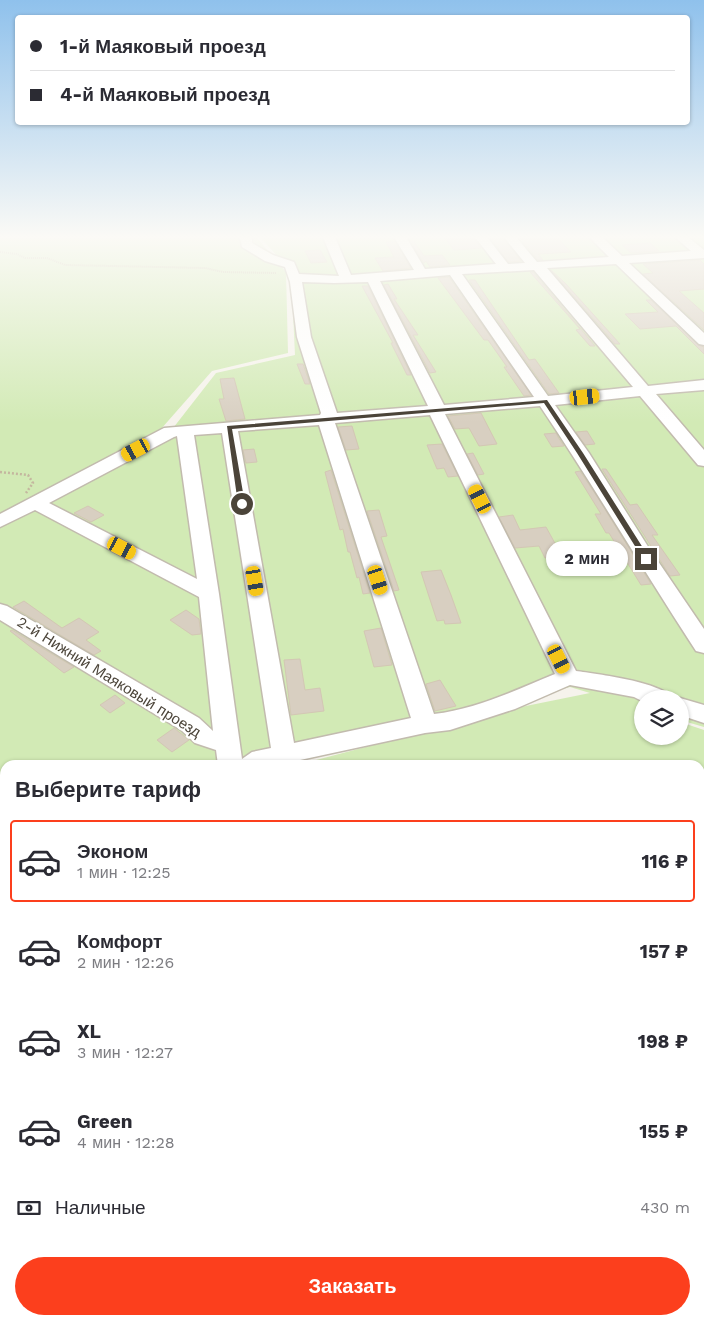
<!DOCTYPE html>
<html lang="ru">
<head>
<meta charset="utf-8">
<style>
  body { margin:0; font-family:"Work Sans",sans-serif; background:#f2f2f3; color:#2b2b33; height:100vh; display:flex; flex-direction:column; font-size:19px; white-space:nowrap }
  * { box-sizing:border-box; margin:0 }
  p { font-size:16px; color:#7c7c81 }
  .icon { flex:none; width:28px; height:28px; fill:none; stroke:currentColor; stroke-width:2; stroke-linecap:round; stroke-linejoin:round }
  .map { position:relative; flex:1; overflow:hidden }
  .details { position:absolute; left:0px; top:760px; width:705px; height:565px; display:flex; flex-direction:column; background:#fff; border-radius:15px 15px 0 0; box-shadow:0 1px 4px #0004 }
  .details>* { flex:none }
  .hud { position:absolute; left:15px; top:15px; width:675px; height:110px; border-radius:5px; box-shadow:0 1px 4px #0004; display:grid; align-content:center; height:110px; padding:0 15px; background:#fff }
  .controls { position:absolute; left:634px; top:690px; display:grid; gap:10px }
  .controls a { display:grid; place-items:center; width:55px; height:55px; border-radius:50%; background:#fff; box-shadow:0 1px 4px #0004; font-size:25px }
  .end { position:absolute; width:22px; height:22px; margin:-11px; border:6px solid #4b4439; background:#fff; box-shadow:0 0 0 2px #fff }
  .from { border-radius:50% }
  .bubble { position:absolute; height:35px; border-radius:18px; background:#fff; box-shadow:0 1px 4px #0004; font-size:16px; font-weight:700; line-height:35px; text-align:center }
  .car { position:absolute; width:15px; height:30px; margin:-15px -8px; border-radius:6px; box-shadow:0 0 4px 1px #0007; background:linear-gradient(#f5c518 24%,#345 0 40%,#f5c518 0 76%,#345 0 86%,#f5c518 0) }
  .hud b { display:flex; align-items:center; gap:18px; height:48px; font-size:19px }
  .hud b+b { border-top:1px solid #e1e1e2 }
  .hud i { width:12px; height:12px; background:#2b2b33 }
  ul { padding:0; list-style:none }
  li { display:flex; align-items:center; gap:15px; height:82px; margin:0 10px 8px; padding:0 5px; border:2px solid transparent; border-radius:5px }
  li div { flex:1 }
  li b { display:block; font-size:19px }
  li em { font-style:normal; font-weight:700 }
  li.selected { border-color:#fc3f1d }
  li>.icon { width:45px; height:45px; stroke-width:1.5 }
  h2 { padding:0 15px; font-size:22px; line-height:60px }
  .pay { display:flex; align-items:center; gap:12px; height:55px; padding:0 15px; font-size:19px }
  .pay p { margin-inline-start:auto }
  .primary-button { display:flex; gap:10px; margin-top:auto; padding:10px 15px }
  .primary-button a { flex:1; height:58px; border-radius:30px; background:#fc3f1d; color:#fff; font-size:20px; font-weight:700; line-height:58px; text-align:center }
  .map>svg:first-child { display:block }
  .green { fill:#d2eab5 }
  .building { fill:#d8cfc1; stroke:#d3c7b4 }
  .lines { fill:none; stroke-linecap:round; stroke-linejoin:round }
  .minor-casing { stroke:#c2bbae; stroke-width:3 }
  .path-far1 { stroke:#c4b79f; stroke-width:2; stroke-dasharray:1 1; stroke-linecap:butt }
  .path { stroke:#c4b79f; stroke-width:2.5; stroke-dasharray:2 2; stroke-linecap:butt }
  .minor { fill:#fff; fill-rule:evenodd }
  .route { fill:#4b4439 }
  .labels { text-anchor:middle; stroke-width:4.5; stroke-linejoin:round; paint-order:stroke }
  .street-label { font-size:15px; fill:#4b4439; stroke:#fff }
</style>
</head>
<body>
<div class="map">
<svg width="704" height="1325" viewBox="0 0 704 1325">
  <rect width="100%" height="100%" fill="#f6f3ec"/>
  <path class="green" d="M0,237H256L286,272L288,353L212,371L161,429L92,468L0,517Z
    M260,237H704V727L680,720V699H642V736H680V722L704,730V1325H0V1127L5,1119V1320H700V765H297L511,709L590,693L570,687L273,765H5V1052L0,1057V522L170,432L216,373L295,355L291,271Z"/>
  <path class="building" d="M444,237H473L481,248L454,250Z
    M490,237H502L521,261L508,262Z
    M519,237H556L571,252L538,254L543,260H538Z
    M413,240L424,256L442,255L450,265L430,267L426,261L424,263L410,241Z
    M386,242H395L411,268L383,271L375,258L394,257Z
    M650,243L659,251L631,253L622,245Z
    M320,250L327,262L311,263L305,251Z
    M700,260L704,264V289L679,291L704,313V330L643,274L653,273L643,264Z
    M551,270L566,284L620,344H615Z
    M530,272H533L595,346H590L576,330L580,329Z
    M449,277L531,395L524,396L504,367H507L488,340H484L438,278Z
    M469,280H475L529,360L535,359L559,393L549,394Z
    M388,284L397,299H394L418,335H413L436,372L430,373L384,285Z
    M362,286H368L411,375H407L391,343H393Z
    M646,300H651L698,345L704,347V354L676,326L640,329L625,314L658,312Z
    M297,364H303L310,384H305Z
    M234,378L245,419L226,421L219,399H224L220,379Z
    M481,413L497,444L479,446L469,428L455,429L448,416Z
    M352,426L359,449L346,450L338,427Z
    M587,431L595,444L585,445L576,432Z
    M556,433L558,437L564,446L552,447L544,434Z
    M442,444L458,476L448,477L444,468L437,469L427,445Z
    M254,449L257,462L246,463L243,450Z
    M473,453L484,474L478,475L467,454Z
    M602,469H606L630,505L637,504L658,535H652L680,575L670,576Z
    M331,470L370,593L363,594L359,577L357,578L350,552H348L343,529L340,530L325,472Z
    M580,471L598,498L651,584L641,585L609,533H606L595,514H601L575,472Z
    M88,506L104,515L91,522L74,513Z
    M379,510L387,536L381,537L399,590L394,591L367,511Z
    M513,515L520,530L546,527L562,556L545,558L539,546L515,548L499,517Z
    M441,570L451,595L461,623L445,624L444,620L437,621L421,572Z
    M24,601L62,628L79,618L99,632L86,640L101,651L94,655L13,607Z
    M186,610L199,619L201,634L192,635L170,620Z
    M381,628L392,665L374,667L364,631Z
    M12,630L74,667L64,673L10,631Z
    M300,659L305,690L320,688L324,711L291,715L284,660Z
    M440,680L456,706L435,711L426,684Z
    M115,695L125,703L110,713L100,705Z
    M174,728L189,740L172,752L157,740Z"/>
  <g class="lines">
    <defs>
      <path id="minor" d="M240,237H252V243L273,255L294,262L299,274L339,276L323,237H335L351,275L414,270L394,237H406L425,269L496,264L475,237H487L508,264L525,263L504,237H516L537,262L609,257L589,237H602L622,256L691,251L675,237H688L704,250V258L629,263L704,333V345L699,344L616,264L547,268L648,386L704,380V390L656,394L704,450V466L698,465L640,396L555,405L589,453L647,545L704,629V653L696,651C643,570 594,486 540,406L445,414L576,671C597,674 663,682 673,699H642V701L634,697L570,685L515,709L450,730L425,733L277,765H218L216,750L195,743L181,730L0,620V604L7,606L199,718L213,731L199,597L35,510L0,527V514L164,428L320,415L321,413L297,337L290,282L285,267L265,261L242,247ZM534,270L633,387L548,396L462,274ZM450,275L534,397L444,405L380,281ZM302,282L334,283L368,282L428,406L337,413L311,337ZM430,415L555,674C516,690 476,709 434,714L335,423ZM319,425L411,718L294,743L238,431ZM222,433L271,748L252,752L242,759L219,594L194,435ZM177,436L197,579L49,503L174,437Z
        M680,698L704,705V723L680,715V699H676Z
        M0,786L5,787V809L0,808Z
        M5,1036V1071L0,1073V1038Z"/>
    </defs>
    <use href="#minor" class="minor-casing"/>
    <path class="path-far1" d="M0,252L17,254L25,258H47L65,265L205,268L223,272L276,273"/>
    <path class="path" d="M0,472L28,475L33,483L26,493"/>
    <use href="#minor" class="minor"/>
  </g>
  <linearGradient id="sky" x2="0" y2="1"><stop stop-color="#8fc1ec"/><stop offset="0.56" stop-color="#fbfaf6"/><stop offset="1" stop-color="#fbfaf6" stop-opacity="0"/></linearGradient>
  <rect width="704" height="423" fill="url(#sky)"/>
  <path class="route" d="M547,400L583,453L650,559L649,561L643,559L577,453L544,403L232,429L245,504L242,506L238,504L227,426Z"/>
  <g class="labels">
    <g class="street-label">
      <text transform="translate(109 677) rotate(32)" y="5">2-й Нижний Маяковый проезд</text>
    </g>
  </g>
</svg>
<div class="controls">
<a><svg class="icon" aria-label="layers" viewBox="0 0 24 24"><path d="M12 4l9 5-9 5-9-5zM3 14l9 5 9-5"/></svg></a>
</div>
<i class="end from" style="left:242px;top:504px"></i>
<i class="end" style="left:646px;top:559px"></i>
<div class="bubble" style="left:546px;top:541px;width:82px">2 мин</div>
<i class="car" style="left:585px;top:397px;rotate:84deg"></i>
<i class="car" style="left:136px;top:450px;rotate:242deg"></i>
<i class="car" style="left:480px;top:499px;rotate:333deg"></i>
<i class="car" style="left:122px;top:548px;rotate:117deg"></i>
<i class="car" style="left:378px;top:580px;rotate:162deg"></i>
<i class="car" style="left:255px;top:581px;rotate:170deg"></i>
<i class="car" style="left:559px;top:659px;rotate:153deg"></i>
<div class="hud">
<b><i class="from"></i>1-й Маяковый проезд</b>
<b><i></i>4-й Маяковый проезд</b>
</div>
<section class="details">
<h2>Выберите тариф</h2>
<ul>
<li class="selected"><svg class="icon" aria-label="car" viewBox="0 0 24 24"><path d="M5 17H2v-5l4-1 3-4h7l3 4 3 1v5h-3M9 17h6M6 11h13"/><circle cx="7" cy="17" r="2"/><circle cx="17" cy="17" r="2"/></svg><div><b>Эконом</b><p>1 мин · 12:25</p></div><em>116 ₽</em></li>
<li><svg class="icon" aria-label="car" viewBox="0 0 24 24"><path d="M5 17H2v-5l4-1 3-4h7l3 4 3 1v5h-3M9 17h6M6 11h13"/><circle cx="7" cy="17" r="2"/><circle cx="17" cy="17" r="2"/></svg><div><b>Комфорт</b><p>2 мин · 12:26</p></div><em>157 ₽</em></li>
<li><svg class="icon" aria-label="car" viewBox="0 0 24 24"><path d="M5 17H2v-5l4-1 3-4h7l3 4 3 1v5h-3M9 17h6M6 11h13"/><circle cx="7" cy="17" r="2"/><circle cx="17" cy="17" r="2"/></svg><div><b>XL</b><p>3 мин · 12:27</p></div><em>198 ₽</em></li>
<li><svg class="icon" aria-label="car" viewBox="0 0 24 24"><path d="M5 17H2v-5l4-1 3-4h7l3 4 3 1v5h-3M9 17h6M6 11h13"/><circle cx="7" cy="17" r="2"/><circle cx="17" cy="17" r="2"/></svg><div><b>Green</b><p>4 мин · 12:28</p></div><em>155 ₽</em></li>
</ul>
<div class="pay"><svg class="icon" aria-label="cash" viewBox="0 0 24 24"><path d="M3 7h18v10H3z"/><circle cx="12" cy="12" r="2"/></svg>Наличные<p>430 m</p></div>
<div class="primary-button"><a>Заказать</a></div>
</section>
</div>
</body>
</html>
